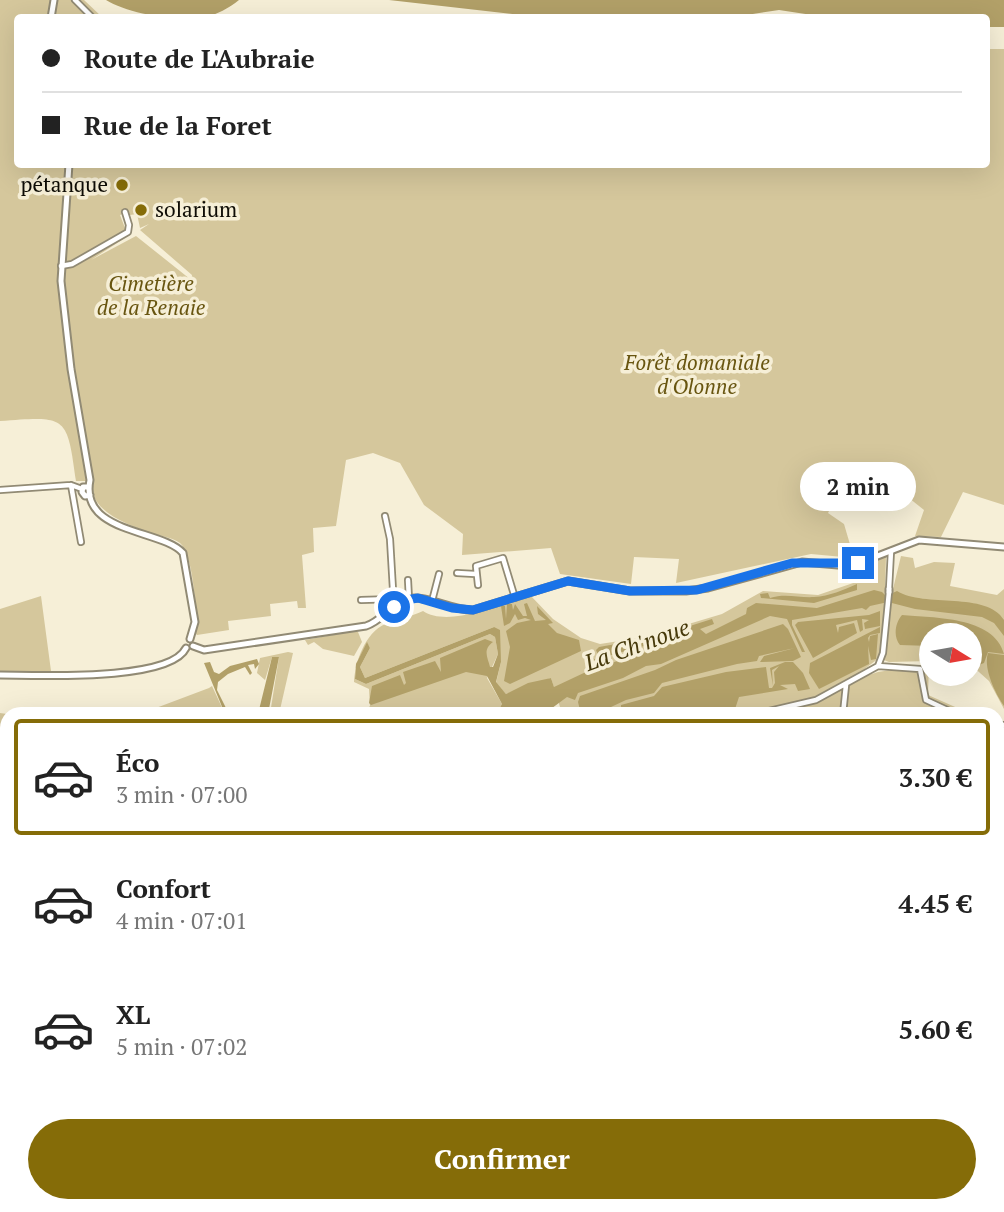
<!DOCTYPE html>
<html lang="fr">
<head>
<meta charset="utf-8">
<style>
  body { margin:0; font-family:"PT Serif",serif; background:#f6f6f6; color:#222; height:100vh; display:flex; flex-direction:column; font-size:26px; white-space:nowrap }
  * { box-sizing:border-box; margin:0 }
  p { font-size:23px; color:#767676 }
  .icon { flex:none; width:38px; height:38px; fill:none; stroke:currentColor; stroke-width:2; stroke-linecap:round; stroke-linejoin:round }
  .map { position:relative; flex:1; overflow:hidden }
  .side { position:absolute; left:0px; top:707px; width:1004px; height:506px; display:flex; flex-direction:column; background:#fff; border-radius:21px 21px 0 0; box-shadow:0 7px 28px #0002 }
  .side>* { flex:none }
  .banner { position:absolute; left:14px; top:14px; width:976px; height:154px; border-radius:7px; box-shadow:0 7px 28px #0002; display:grid; align-content:center; height:154px; padding:0 28px; background:#fff }
  .needle { width:46px; rotate:101deg }
  .tools { position:absolute; left:919px; top:623px; display:grid; gap:14px }
  .tools a { display:grid; place-items:center; width:63px; height:63px; border-radius:50%; background:#fff; box-shadow:0 7px 28px #0002; font-size:35px }
  .end { position:absolute; width:32px; height:32px; margin:-16px; border:9px solid #1a73e8; background:#fff; box-shadow:0 0 0 4px #fff }
  .from { border-radius:50% }
  .bubble { position:absolute; height:49px; border-radius:24px; background:#fff; box-shadow:0 7px 28px #0002; font-size:23px; font-weight:700; line-height:49px; text-align:center }
  .banner b { display:flex; align-items:center; gap:24px; height:66px; font-size:26px }
  .banner b+b { border-top:2px solid #e0e0e0 }
  .banner i { width:18px; height:18px; background:#222 }
  ul { padding:12px 0 0; list-style:none }
  li { display:flex; align-items:center; gap:21px; height:116px; margin:0 14px 10px; padding:0 14px; border:4px solid transparent; border-radius:7px }
  li div { flex:1 }
  li b { display:block; font-size:26px }
  li em { font-style:normal; font-weight:700 }
  li.active { border-color:#856c08 }
  li>.icon { width:63px; height:63px; stroke-width:1.5 }
  .action { display:flex; gap:14px; margin-top:auto; padding:14px 28px }
  .action a { flex:1; height:80px; border-radius:42px; background:#856c08; color:#fff; font-size:28px; font-weight:700; line-height:80px; text-align:center }
  .map>svg:first-child { display:block }
  .green { fill:#d5c79c; fill-rule:evenodd }
  .water { fill:#b2a068 }
  .lines { fill:none; stroke-linecap:round; stroke-linejoin:round }
  .street-casing { stroke:#918a74; stroke-width:8 }
  .secondary-casing { stroke:#918a74; stroke-width:9 }
  .street { stroke:#fff; stroke-width:4.5 }
  .secondary { stroke:#fff; stroke-width:5 }
  .route { stroke:#1a73e8; stroke-width:9 }
  .poi-dot { fill:#856c08; stroke:#f6efd7; stroke-width:2.5 }
  .labels { text-anchor:middle; stroke-width:7; stroke-linejoin:round; paint-order:stroke }
  .poi-label { font-size:21px; fill:#0e0c05; stroke:#f6efd7; text-anchor:end }
  .park-label { font-size:21px; font-style:italic; fill:#685510; stroke:#f6efd7 }
  .water-label { font-size:23px; font-style:italic; fill:#46390a; stroke:#f6efd7 }
</style>
</head>
<body>
<div class="map">
<svg width="1004" height="1212" viewBox="0 0 1004 1212">
  <rect width="100%" height="100%" fill="#f6efd7"/>
  <path class="green" d="M0,0H84L102,17L18,18V164H987V49H1004V505L963,492L941,537L915,536L924,510L884,478L836,497L828,513L844,524L854,558L811,554L676,583L679,559L634,557L631,584L560,574L551,548L462,555L463,534L424,505L400,463L373,453L346,460L336,526L313,528L314,552L302,555L306,608H298L297,601L270,604L271,616L228,621L229,630L197,635L195,633C197,614 194,556 180,543C173,538 162,536 154,534C136,528 108,518 97,502C93,497 93,488 92,481H76C67,415 67,416 0,421ZM128,212L130,215L137,214L140,228L149,224L140,230L192,275L190,295V279L136,236L91,260L128,236L120,215Z
    M886,556L885,589H893L901,556L913,558L915,568L934,562L955,563L950,586L997,595L1004,589V709L989,681L970,664V635H931V661L889,662L879,658L854,677L832,687L878,672L929,664L928,695L971,714H548L560,707L551,678L506,694L496,683L501,662L494,627L365,678L360,667L370,648L367,643L356,664L355,679L366,684L490,634L495,637L498,654L487,678L502,704L496,714H363L370,706L369,689L354,682C355,662 365,633 385,624C397,619 411,617 423,611C448,628 503,604 530,595L553,619L581,638L600,644L645,637L722,614L763,591L818,595L859,581V566Z
    M41,596L51,671L0,673V609Z
    M354,631L358,632L362,642L354,656L323,649L314,642L308,645L305,640Z
    M288,652L293,653L279,714H270L279,657H272L265,680L257,673L260,658Z
    M212,686L225,714H140L209,688Z
    M0,713L7,714V895L0,894Z
    M998,720L1004,721V1212H656L638,1206H998Z"/>
  <path class="water" d="M106,0H239C229,8 217,15 204,17C179,22 128,14 106,0Z
    M389,0H1004V27H987V18H832L779,10L727,18H547Z
    M857,584V590L814,603L761,598L760,594L768,593L770,598C785,593 799,598 814,597C830,596 843,590 857,584Z
    M874,590L882,592L886,596L897,591C924,608 987,591 1004,620V636L994,623L982,617L915,609L888,602L870,606L866,610L862,608L792,620V625L805,652H802L787,619L770,616L661,664L646,666L623,678L578,693L575,700L567,697L544,714H496L502,704L487,676L466,672L371,705L369,703L372,686L400,675L404,685L406,683L403,672L435,661L441,672L440,658L485,639L493,642C482,650 488,658 490,667H493L498,654L495,637L490,634L366,684L355,679L356,664L367,642L370,648L360,667L365,678L494,627L500,630L501,662L496,682L506,694L528,683L551,678L554,687L588,671L585,653L588,652L597,662L608,664L677,642L675,639L666,640L604,657L598,655L596,650L599,647L655,637L712,619L714,624L700,629L706,634L746,614L747,608L756,603L817,608Z
    M527,603L535,621L546,620L538,614L537,606L553,623L548,624L557,633L579,640L581,651L510,684L504,681L510,647L506,631L517,623L531,620L525,618L518,620L515,614L510,623L504,626L501,606H505L506,619L507,604H512L513,610L515,604L523,616H527L524,604Z
    M880,611V626L865,629L864,623L869,620L862,619L863,630L860,632L857,620L836,625L838,633L839,627L854,623L857,633L813,658L795,625L798,622L869,615Z
    M902,615C933,618 994,616 1004,654L988,652L984,663L979,665L970,655V635H931V646L900,645C893,637 895,623 902,615Z
    M783,624L788,629L801,657L793,661L760,662L764,656L795,648L759,656L757,661L737,664L662,683L654,693L626,700L596,714H581L578,702L580,696L655,670L676,660Z
    M880,627V633L870,635L868,638L869,642L870,636L878,634L876,659L871,660L868,646L869,664L819,689L809,673L810,663Z
    M988,653L1004,655V706C995,693 983,668 988,653Z
    M272,657H279L268,714H258Z
    M257,659L259,664L255,669L254,664L248,665L252,673L250,675L245,667L228,674L218,682L217,690L229,714H225L204,663L210,662L214,672L219,674L230,666Z
    M785,662H793L803,673L810,689L798,691L795,684L780,685L788,689L739,697L734,712L721,714H621V705L654,696L662,687L726,672L766,667L769,688H772L775,683L774,672L779,666L772,670L773,686L770,668Z
    M7,794V885L0,884V795Z
    M0,894L7,895V998L6,1003L0,1004Z"/>
  <g class="lines">
    <defs>
      <path id="street" d="M75,0L93,18
        M61,266L72,264L128,232L129,225L125,212
        M71,485L81,542
        M0,490L71,485L82,489
        M385,516L390,539L394,607
        M457,573L475,574
        M408,580L409,599
        M478,585L476,566L503,558L515,598
        M889,589L891,551
        M361,600L394,599
        M432,601L439,574
        M878,666L920,669L926,700L956,714
        M756,714L816,700L878,666L883,653L889,592
        M843,714L846,685
        M998,725H1004
        M3,1004L7,1012
        M0,1022L7,1023
        M0,1054L7,1039
        M0,1093L7,1095
        M1002,1099L1004,1091
        M0,1166L7,1167
        M23,1206L29,1212
        M58,1206L65,1212
        M105,1206L106,1212
        M367,1206L369,1212
        M434,1206L436,1212
        M499,1206L500,1212
        M628,1206L647,1212
        M391,1212H393"/>
      <path id="secondary" d="M51,18L54,0
        M69,164L61,281L71,369L90,480C79,534 162,529 183,553L195,622L190,639
        M88,487H83L82,492L85,496L90,495
        M889,592V589
        M193,646L204,650L366,626C382,621 391,604 408,599C426,594 452,611 473,610L568,581L630,591H686L708,588L802,562L838,565L862,562L919,540L1004,547
        M0,675C35,675 170,682 186,648"/>
    </defs>
    <use href="#street" class="street-casing"/>
    <use href="#secondary" class="secondary-casing"/>
    <use href="#street" class="street"/>
    <use href="#secondary" class="secondary"/>
  </g>
  <g class="lines">
    <path class="route" d="M394,607L406,600L418,598L452,608L473,610L568,581L630,591L697,590L792,563H858"/>
  </g>
  <g class="poi-dot">
    <circle cx="122" cy="185" r="7"/>
    <circle cx="141" cy="210" r="7"/>
  </g>
  <g class="labels">
    <g class="poi-label">
      <text x="108" y="192">pétanque</text>
      <text x="155" y="217" text-anchor="start">solarium</text>
    </g>
    <g class="park-label">
      <text x="151" y="291">Cimetière<tspan x="151" dy="24">de la Renaie</tspan></text>
      <text x="697" y="370">Forêt domaniale<tspan x="697" dy="24">d'Olonne</tspan></text>
    </g>
    <g class="water-label">
      <text transform="translate(637 645) rotate(-20)" y="8">La Ch'noue</text>
    </g>
  </g>
</svg>
<div class="tools">
<a><svg class="needle" viewBox="-14 -14 28 28"><path d="M0-13l5 13h-10z" fill="#e53935"/><path d="M0 13l5-13h-10z" fill="#767676"/></svg></a>
</div>
<i class="end from" style="left:394px;top:607px"></i>
<i class="end" style="left:858px;top:563px"></i>
<div class="bubble" style="left:800px;top:462px;width:116px">2 min</div>
<div class="banner">
<b><i class="from"></i>Route de L'Aubraie</b>
<b><i></i>Rue de la Foret</b>
</div>
<section class="side">
<ul>
<li class="active"><svg class="icon" aria-label="car" viewBox="0 0 24 24"><path d="M5 17H2v-5l4-1 3-4h7l3 4 3 1v5h-3M9 17h6M6 11h13"/><circle cx="7" cy="17" r="2"/><circle cx="17" cy="17" r="2"/></svg><div><b>Éco</b><p>3 min · 07:00</p></div><em>3.30 €</em></li>
<li><svg class="icon" aria-label="car" viewBox="0 0 24 24"><path d="M5 17H2v-5l4-1 3-4h7l3 4 3 1v5h-3M9 17h6M6 11h13"/><circle cx="7" cy="17" r="2"/><circle cx="17" cy="17" r="2"/></svg><div><b>Confort</b><p>4 min · 07:01</p></div><em>4.45 €</em></li>
<li><svg class="icon" aria-label="car" viewBox="0 0 24 24"><path d="M5 17H2v-5l4-1 3-4h7l3 4 3 1v5h-3M9 17h6M6 11h13"/><circle cx="7" cy="17" r="2"/><circle cx="17" cy="17" r="2"/></svg><div><b>XL</b><p>5 min · 07:02</p></div><em>5.60 €</em></li>
</ul>
<div class="action"><a>Confirmer</a></div>
</section>
</div>
</body>
</html>
